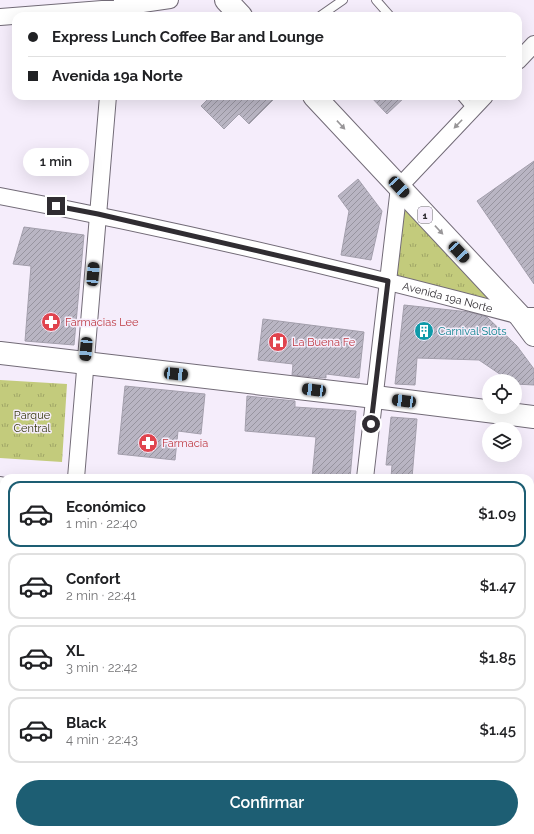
<!DOCTYPE html>
<html lang="es">
<head>
<meta charset="utf-8">
<style>
  body { margin:0; font-family:Raleway,sans-serif; background:#f2f2f2; color:#202124; height:100vh; display:flex; flex-direction:column; font-size:15px; white-space:nowrap }
  * { box-sizing:border-box; margin:0 }
  p { font-size:13px; color:#757577 }
  .icon { flex:none; width:22px; height:22px; fill:none; stroke:currentColor; stroke-width:2; stroke-linecap:round; stroke-linejoin:round }
  .map { position:relative; flex:1; overflow:hidden }
  .side { position:absolute; left:0px; top:474px; width:534px; height:360px; display:flex; flex-direction:column; background:#fff; border-radius:12px 12px 0 0; box-shadow:0 4px 16px #0002 }
  .side>* { flex:none }
  .banner { position:absolute; left:12px; top:12px; width:510px; height:88px; border-radius:12px; box-shadow:0 4px 16px #0002; display:grid; align-content:center; height:88px; padding:0 16px; background:#fff }
  .fabs { position:absolute; left:482px; top:374px; display:grid; gap:8px }
  .fabs a { display:grid; place-items:center; width:40px; height:40px; border-radius:50%; background:#fff; box-shadow:0 4px 16px #0002; font-size:20px }
  .end { position:absolute; width:18px; height:18px; margin:-9px; border:5px solid #302d32; background:#fff; box-shadow:0 0 0 2px #fff }
  .from { border-radius:50% }
  .bubble { position:absolute; height:28px; border-radius:14px; background:#fff; box-shadow:0 4px 16px #0002; font-size:13px; font-weight:600; line-height:28px; text-align:center }
  .car { position:absolute; width:12px; height:24px; margin:-12px -6px; border-radius:5px; box-shadow:0 0 3px 1px #0007; background:linear-gradient(#222 24%,#8ab4d8 0 40%,#222 0 76%,#8ab4d8 0 86%,#222 0) }
  .banner b { display:flex; align-items:center; gap:14px; height:38px; font-size:15px }
  .banner b+b { border-top:1px solid #e0e0e0 }
  .banner i { width:10px; height:10px; background:#202124 }
  ul { padding:7px 0 0; list-style:none }
  li { display:flex; align-items:center; gap:12px; height:66px; margin:0 8px 6px; padding:0 8px; border:2px solid #e0e0e0; border-radius:12px }
  li div { flex:1 }
  li b { display:block; font-size:15px }
  li em { font-style:normal; font-weight:600 }
  li.active { border-color:#1d5e73 }
  li>.icon { width:36px; height:36px; stroke-width:1.5 }
  .primary-button { display:flex; gap:8px; margin-top:auto; padding:8px 16px }
  .primary-button a { flex:1; height:46px; border-radius:24px; background:#1d5e73; color:#fff; font-size:16px; font-weight:600; line-height:46px; text-align:center }
  .map>svg:first-child { display:block }
  .park { fill:url(#park-tufts) }
  .building { fill:url(#building-hatch); stroke:#a39fac }
  .lines { fill:none; stroke-linecap:round; stroke-linejoin:round }
  .lane-casing { stroke:#726b77; stroke-width:10 }
  .street-casing { stroke:#726b77; stroke-width:18 }
  .secondary-casing { stroke:#726b77; stroke-width:24 }
  .highway-casing { stroke:#726b77; stroke-width:24 }
  .lane { stroke:#fff; stroke-width:8 }
  .street { stroke:#fff; stroke-width:16 }
  .secondary { stroke:#fff; stroke-width:22 }
  .highway { stroke:#fff; stroke-width:22 }
  .oneway { fill:#989698 }
  .route { stroke:#302d32; stroke-width:5 }
  .labels { text-anchor:middle; stroke-width:3; stroke-linejoin:round; paint-order:stroke }
  .shield { fill:#f5edfb; stroke:#6b676e; stroke-width:1 }
  .shield-label { font-size:10px; font-weight:bold; fill:#302d32 }
  .street-label { font-size:11px; fill:#302d32; stroke:#f5edfb }
  .health-label { font-size:11px; fill:#be3a42; stroke:#f5edfb; text-anchor:start }
  .culture-label { font-size:11px; fill:#0d838f; stroke:#f5edfb; text-anchor:start }
  .park-label { font-size:11px; fill:#36390e; stroke:#f5edfb }
</style>
</head>
<body>
<div class="map">
<svg width="534" height="834" viewBox="0 0 534 834">
  <defs>
    <pattern id="park-tufts" width="24" height="20" patternUnits="userSpaceOnUse"><rect width="24" height="20" fill="#c3cb7c"/><path d="M3 7l-1-3M5 7V3M7 7l1-3M15 17l-1-3M17 17v-4M19 17l1-3" fill="none" stroke="#9fa566"/></pattern>
    <pattern id="building-hatch" width="6" height="6" patternUnits="userSpaceOnUse"><rect width="6" height="6" fill="#b9b5c3"/><path d="M-1 1l2-2M0 6l6-6M5 7l2-2" fill="none" stroke="#97949f"/></pattern>
  </defs>
  <rect width="100%" height="100%" fill="#f5edfb"/>
  <path class="park" d="M403,206L495,303L396,275Z
    M0,380L67,384L62,462L0,458Z"/>
  <path class="building" d="M211,96H277L249,124L239,114L224,129L201,106Z
    M370,96H406L387,114Z
    M534,161V284L477,201Z
    M358,179L382,211L371,260L341,255L349,211L338,196Z
    M24,227L84,235L74,345L25,341L31,266L13,264Z
    M404,305L469,312L487,317L517,346L534,369V385L515,384V381H510L479,360L417,358L415,385L395,384Z
    M263,319L364,332L359,378L326,374V378L292,375L293,364L258,360Z
    M125,386L205,394L201,434L178,431L175,460L118,454Z
    M247,396L295,401V407L356,411L350,478H312L316,437L245,431Z
    M391,417L417,419L412,478H391L392,465H386Z"/>
  <g class="lines">
    <defs>
      <path id="lane" d="M376,0L390,16
        M320,16L343,0
        M461,96L472,109"/>
      <g id="street">
        <path d="M0,17L115,8L170,0"/>
        <path d="M518,61L534,44"/>
        <path id="s1" d="M0,196C175,229 348,270 520,316H534"/>
        <path d="M76,478L108,96"/>
        <path d="M365,478L399,187L485,96"/>
        <path d="M0,485L4,486"/>
        <path d="M530,532H534"/>
        <path d="M0,684H4"/>
        <path d="M530,720H534"/>
        <path d="M374,830V834"/>
        <path d="M63,834L64,830"/>
      </g>
      <path id="secondary" d="M0,353L375,397L534,417"/>
      <path id="highway" d="M226,0L241,16
        M314,96L520,316L534,335"/>
    </defs>
    <use href="#lane" class="lane-casing"/>
    <use href="#street" class="street-casing"/>
    <use href="#secondary" class="secondary-casing"/>
    <use href="#highway" class="highway-casing"/>
    <use href="#lane" class="lane"/>
    <use href="#street" class="street"/>
    <use href="#secondary" class="secondary"/>
    <use href="#highway" class="highway"/>
  </g>
  <defs><path id="oneway-solid" d="M-6-.8H1V-3.2L6.5 0L1 3.2V.8H-6Z"/></defs>
  <g class="oneway">
    <use href="#oneway-solid" transform="translate(458 124) rotate(134)"/>
    <use href="#oneway-solid" transform="translate(341 125) rotate(47)"/>
    <use href="#oneway-solid" transform="translate(439 230) rotate(47)"/>
  </g>
  <g class="lines">
    <path class="route" d="M56,206L98,214L388,281L371,424"/>
  </g>
  <defs>
    <symbol id="pharmacy-disc" viewBox="-11 -11 22 22"><circle r="9.5" fill="#e0444e" stroke="#f5edfb"/><path d="M-2-6h4v4h4v4h-4v4h-4v-4h-4v-4h4Z" fill="#fff"/></symbol>
    <symbol id="building-disc" viewBox="-11 -11 22 22"><circle r="9.5" fill="#0f9aa8" stroke="#f5edfb"/><path d="M-4-6H4V6H1V3H-1V6H-4ZM-2.5-4.3h1.7v1.8h-1.7ZM.8-4.3h1.7v1.8H.8ZM-2.5-1h1.7V.8h-1.7ZM.8-1h1.7V.8H.8Z" fill="#fff"/></symbol>
    <symbol id="hospital-disc" viewBox="-11 -11 22 22"><circle r="9.5" fill="#e0444e" stroke="#f5edfb"/><path d="M-5-5h3v3.5h4V-5h3V5h-3V1.5h-4V5h-3Z" fill="#fff"/></symbol>
  </defs>
  <g fill-rule="evenodd">
    <use href="#pharmacy-disc" x="40" y="311" width="22" height="22"/>
    <use href="#building-disc" x="413" y="320" width="22" height="22"/>
    <use href="#hospital-disc" x="267" y="331" width="22" height="22"/>
    <use href="#pharmacy-disc" x="137" y="432" width="22" height="22"/>
  </g>
  <g class="labels">
    <rect class="shield" x="418" y="207" width="14" height="16" rx="3"/>
    <g class="shield-label">
      <text x="425" y="219">1</text>
    </g>
    <g class="street-label">
      <text dy="4" stroke="none"><textPath href="#s1" startOffset="459">Avenida 19a Norte</textPath></text>
    </g>
    <g class="health-label">
      <text x="65" y="326">Farmacias Lee</text>
      <text x="292" y="346">La Buena Fe</text>
      <text x="162" y="447">Farmacia</text>
    </g>
    <g class="culture-label">
      <text x="438" y="335">Carnival Slots</text>
    </g>
    <g class="park-label">
      <text x="32" y="419">Parque<tspan x="32" dy="13">Central</tspan></text>
    </g>
  </g>
</svg>
<div class="fabs">
<a><svg class="icon" aria-label="locate" viewBox="0 0 24 24"><circle cx="12" cy="12" r="6"/><path d="M12 2v4M12 18v4M2 12h4M18 12h4"/></svg></a>
<a><svg class="icon" aria-label="layers" viewBox="0 0 24 24"><path d="M12 4l9 5-9 5-9-5zM3 14l9 5 9-5"/></svg></a>
</div>
<i class="end from" style="left:371px;top:424px"></i>
<i class="end" style="left:56px;top:206px"></i>
<div class="bubble" style="left:23px;top:148px;width:66px">1 min</div>
<i class="car" style="left:399px;top:187px;rotate:137deg"></i>
<i class="car" style="left:459px;top:252px;rotate:137deg"></i>
<i class="car" style="left:93px;top:274px;rotate:5deg"></i>
<i class="car" style="left:86px;top:349px;rotate:185deg"></i>
<i class="car" style="left:176px;top:374px;rotate:96deg"></i>
<i class="car" style="left:314px;top:390px;rotate:277deg"></i>
<i class="car" style="left:404px;top:401px;rotate:277deg"></i>
<div class="banner">
<b><i class="from"></i>Express Lunch Coffee Bar and Lounge</b>
<b><i></i>Avenida 19a Norte</b>
</div>
<section class="side">
<ul>
<li class="active"><svg class="icon" aria-label="car" viewBox="0 0 24 24"><path d="M5 17H2v-5l4-1 3-4h7l3 4 3 1v5h-3M9 17h6M6 11h13"/><circle cx="7" cy="17" r="2"/><circle cx="17" cy="17" r="2"/></svg><div><b>Económico</b><p>1 min · 22:40</p></div><em>$1.09</em></li>
<li><svg class="icon" aria-label="car" viewBox="0 0 24 24"><path d="M5 17H2v-5l4-1 3-4h7l3 4 3 1v5h-3M9 17h6M6 11h13"/><circle cx="7" cy="17" r="2"/><circle cx="17" cy="17" r="2"/></svg><div><b>Confort</b><p>2 min · 22:41</p></div><em>$1.47</em></li>
<li><svg class="icon" aria-label="car" viewBox="0 0 24 24"><path d="M5 17H2v-5l4-1 3-4h7l3 4 3 1v5h-3M9 17h6M6 11h13"/><circle cx="7" cy="17" r="2"/><circle cx="17" cy="17" r="2"/></svg><div><b>XL</b><p>3 min · 22:42</p></div><em>$1.85</em></li>
<li><svg class="icon" aria-label="car" viewBox="0 0 24 24"><path d="M5 17H2v-5l4-1 3-4h7l3 4 3 1v5h-3M9 17h6M6 11h13"/><circle cx="7" cy="17" r="2"/><circle cx="17" cy="17" r="2"/></svg><div><b>Black</b><p>4 min · 22:43</p></div><em>$1.45</em></li>
</ul>
<div class="primary-button"><a>Confirmar</a></div>
</section>
</div>
</body>
</html>
